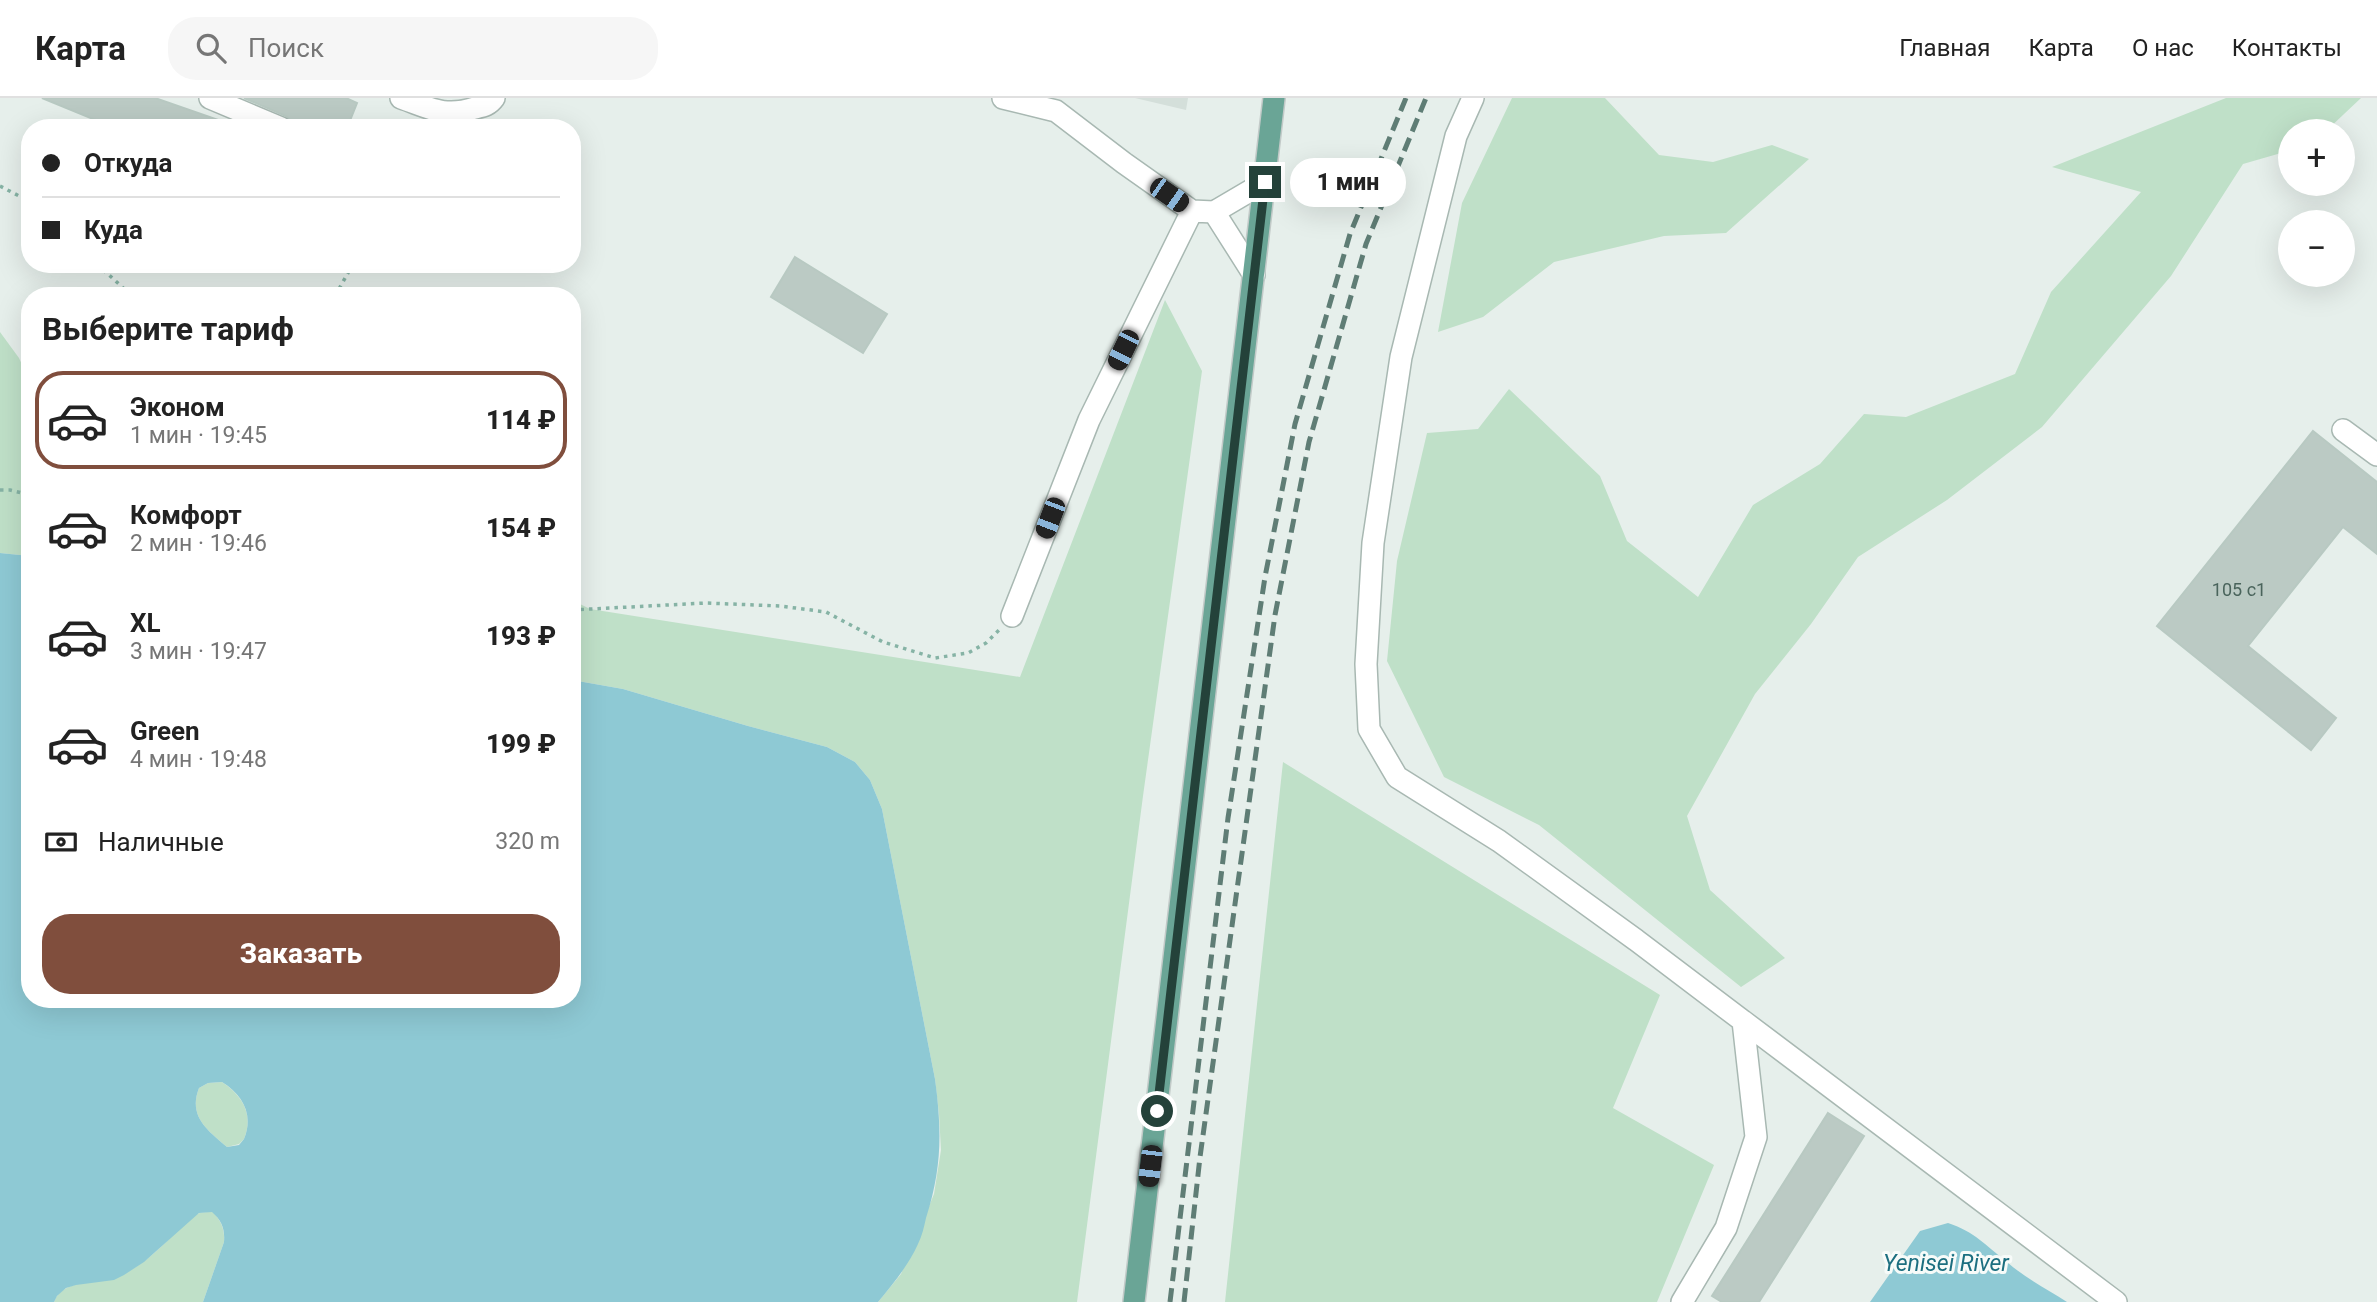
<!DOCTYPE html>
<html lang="ru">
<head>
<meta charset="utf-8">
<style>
  body { margin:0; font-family:Roboto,sans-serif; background:#f6f6f6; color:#222; height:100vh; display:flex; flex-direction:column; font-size:26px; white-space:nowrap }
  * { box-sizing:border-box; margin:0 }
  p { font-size:23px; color:#767676 }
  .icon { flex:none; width:38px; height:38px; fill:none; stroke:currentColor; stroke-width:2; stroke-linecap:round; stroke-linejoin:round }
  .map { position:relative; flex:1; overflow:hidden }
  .panel { position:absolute; left:21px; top:189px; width:560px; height:721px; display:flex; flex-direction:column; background:#fff; border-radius:28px; box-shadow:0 7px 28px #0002 }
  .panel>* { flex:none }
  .hud { position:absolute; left:21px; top:21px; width:560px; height:154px; border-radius:28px; box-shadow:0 7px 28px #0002; display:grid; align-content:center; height:154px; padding:0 21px; background:#fff }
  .tools { position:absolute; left:2278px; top:21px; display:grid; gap:14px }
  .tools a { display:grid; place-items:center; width:77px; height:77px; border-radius:50%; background:#fff; box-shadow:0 7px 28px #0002; font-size:35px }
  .end { position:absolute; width:32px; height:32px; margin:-16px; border:9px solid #24423a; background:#fff; box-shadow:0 0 0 4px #fff }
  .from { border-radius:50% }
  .bubble { position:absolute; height:49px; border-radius:24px; background:#fff; box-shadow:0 7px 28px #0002; font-size:23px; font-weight:800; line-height:49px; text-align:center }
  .car { position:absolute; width:21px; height:42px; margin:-21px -10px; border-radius:9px; box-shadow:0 0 5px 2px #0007; background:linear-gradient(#222 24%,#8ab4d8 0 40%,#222 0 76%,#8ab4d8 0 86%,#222 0) }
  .hud b { display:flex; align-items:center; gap:24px; height:66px; font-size:26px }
  .hud b+b { border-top:2px solid #e0e0e0 }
  .hud i { width:18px; height:18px; background:#222 }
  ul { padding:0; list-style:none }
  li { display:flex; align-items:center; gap:21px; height:98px; margin:0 14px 10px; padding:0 7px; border:4px solid transparent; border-radius:28px }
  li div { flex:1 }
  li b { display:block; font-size:26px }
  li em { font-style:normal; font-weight:800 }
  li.selected { border-color:#804e3d }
  li>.icon { width:63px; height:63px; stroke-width:1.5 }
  h2 { padding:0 21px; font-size:32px; line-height:84px }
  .pay { display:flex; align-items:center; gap:18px; height:77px; padding:0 21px; font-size:26px }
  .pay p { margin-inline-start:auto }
  .action { display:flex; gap:14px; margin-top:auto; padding:14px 21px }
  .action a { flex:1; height:80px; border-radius:28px; background:#804e3d; color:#fff; font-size:28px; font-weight:800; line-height:80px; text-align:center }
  header { display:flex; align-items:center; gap:42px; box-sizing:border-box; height:98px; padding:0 35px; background:#fff; border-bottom:2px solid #e0e0e0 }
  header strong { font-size:33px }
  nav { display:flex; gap:38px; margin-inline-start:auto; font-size:24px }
  .search { width:490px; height:63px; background:#f6f6f6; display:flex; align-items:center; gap:18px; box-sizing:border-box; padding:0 24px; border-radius:28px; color:#767676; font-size:26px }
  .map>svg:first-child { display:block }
  .built { fill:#d4dfda }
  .green { fill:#bfe0c8 }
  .water { fill:#8ec9d4; fill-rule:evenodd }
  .building { fill:#bbcac4; stroke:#b8c9c2; stroke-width:2 }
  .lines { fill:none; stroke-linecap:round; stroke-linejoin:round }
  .minor-casing { stroke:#a8b8b2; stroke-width:24 }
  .major-casing { stroke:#c2cac8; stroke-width:24 }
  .path { stroke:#86b3a5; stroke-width:3.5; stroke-dasharray:3.5 5; stroke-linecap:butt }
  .minor { stroke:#fff; stroke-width:21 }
  .major { stroke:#6aa596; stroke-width:21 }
  .rail { stroke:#5f7d75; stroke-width:5; stroke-dasharray:14 7; stroke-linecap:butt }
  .route { stroke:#24423a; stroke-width:9 }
  .labels { text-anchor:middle; stroke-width:6; stroke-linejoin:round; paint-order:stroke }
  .number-label { font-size:18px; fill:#4a645c }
  .water-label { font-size:23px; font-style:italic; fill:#1c6f80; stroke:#f7fbf9 }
</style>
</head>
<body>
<header>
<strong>Карта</strong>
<div class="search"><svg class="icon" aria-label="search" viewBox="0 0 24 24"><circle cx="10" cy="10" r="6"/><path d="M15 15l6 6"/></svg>Поиск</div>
<nav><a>Главная</a><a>Карта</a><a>О нас</a><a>Контакты</a></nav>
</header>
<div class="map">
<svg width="2377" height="1204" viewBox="0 0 2377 1204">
  <rect width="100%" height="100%" fill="#e6efeb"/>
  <path class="built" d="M1135,0H1188L1186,12Z"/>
  <path class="green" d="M1512,0H1605L1659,57L1713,64L1772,47L1809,61L1726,135L1664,138L1554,164L1483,219L1438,234L1462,105Z
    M2226,0H2361L2326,33H2291V52L2243,66L2171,178L2042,329L1947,402L1858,459L1811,526L1755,596L1687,718L1710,792L1785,860L1741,889L1539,727L1444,679L1387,563L1397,463L1427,335L1478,331L1509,291L1600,378L1627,443L1698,499L1753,407L1820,366L1864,316L1906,319L2015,276L2051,194L2141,94L2052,69Z
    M1165,202L1202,273L1143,698L1077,1204H878L901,1176L934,1096L941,1052L939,1016L935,981L882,711L870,682L855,664L827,649L748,628L623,591L572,582V502L590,511L1020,579Z
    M0,234L19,260L30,284V458L0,455Z
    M1283,664L1660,897L1613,1010L1714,1067L1657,1204H1225Z
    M222,984C243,998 254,1017 244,1041L239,1046L227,1049C207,1032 188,1018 199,990L208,985Z
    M213,1114C221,1123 225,1131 224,1144L203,1204H54C64,1177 106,1188 126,1175C140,1167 153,1157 165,1145C175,1136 184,1123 197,1116C201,1114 207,1114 213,1114Z"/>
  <path class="water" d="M0,455L30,458V901H572V582L623,591L748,628L827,649L855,664L870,682L882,711L935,981C942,1033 942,1070 926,1120C924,1129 922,1138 918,1146C908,1168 893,1186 878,1204H203L224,1144C225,1131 222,1123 212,1114L199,1115L144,1164L124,1177L114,1182L76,1187L66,1190L57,1198L54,1204H0ZM222,984C243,997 254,1017 244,1041L239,1047L227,1049C207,1032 188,1018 199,990L208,985Z
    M1948,1125C1975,1134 1985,1147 2007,1164C2025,1180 2047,1191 2067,1204H1870L1920,1133Z"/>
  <path class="building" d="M42,0H155L233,27L232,30H115Z
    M244,0H346L357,5L347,30H304L293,25L286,18Z
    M795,159L887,216L863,255L771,199Z
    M2313,333L2377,384V456L2343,429L2248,548L2336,620L2311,652L2157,528Z
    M1828,1015L1864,1038L1759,1204H1722L1712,1198Z"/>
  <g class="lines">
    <defs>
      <path id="minor" d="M210,0L281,30
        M401,0C430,10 444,20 475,10C484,8 489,7 494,0
        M1003,0L1056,13L1124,65L1192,113L1214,114L1265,84
        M1473,0L1456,38L1401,259L1373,445L1366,566L1369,631L1397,679L1499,743L1636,842L1743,923L1756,1039L1726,1130L1682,1204
        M1214,114L1254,177
        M2343,332L2377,357
        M1012,518L1089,322L1192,113
        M1743,923L2116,1204"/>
      <path id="major" d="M1134,1204L1274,0"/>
    </defs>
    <use href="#minor" class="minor-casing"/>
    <use href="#major" class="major-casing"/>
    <path class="path" d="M0,88L21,99L30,107
      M97,166L132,198
      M335,198L353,166
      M0,392H10L30,397
      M572,512L706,505L780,508L826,514L883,544L935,560L968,555L986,545L999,532"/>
    <use href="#minor" class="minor"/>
    <use href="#major" class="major"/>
    <path class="rail" d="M1170,1204L1228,720L1265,479L1295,326L1350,136L1406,0
      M1184,1204L1200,1059L1275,517L1309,344L1366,146L1426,0"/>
  </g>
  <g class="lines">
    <path class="route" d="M1157,1013L1265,84"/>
  </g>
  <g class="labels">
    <g class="number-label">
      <text x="2239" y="498">105 с1</text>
    </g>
    <g class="water-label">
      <text x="1946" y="1173">Yenisei River</text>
    </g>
  </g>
</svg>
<div class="tools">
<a>+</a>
<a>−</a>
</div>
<i class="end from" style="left:1157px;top:1013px"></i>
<i class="end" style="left:1265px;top:84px"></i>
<div class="bubble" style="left:1290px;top:60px;width:116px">1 мин</div>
<i class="car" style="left:1169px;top:97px;rotate:125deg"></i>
<i class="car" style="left:1123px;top:252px;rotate:206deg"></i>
<i class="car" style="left:1050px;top:420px;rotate:201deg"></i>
<i class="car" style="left:1150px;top:1068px;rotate:187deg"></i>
<div class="hud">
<b><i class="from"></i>Откуда</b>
<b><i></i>Куда</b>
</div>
<section class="panel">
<h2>Выберите тариф</h2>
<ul>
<li class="selected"><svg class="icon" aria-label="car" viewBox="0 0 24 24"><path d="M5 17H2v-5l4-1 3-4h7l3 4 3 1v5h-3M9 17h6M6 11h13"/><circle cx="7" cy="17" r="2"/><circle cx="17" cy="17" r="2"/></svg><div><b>Эконом</b><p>1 мин · 19:45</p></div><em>114 ₽</em></li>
<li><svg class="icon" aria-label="car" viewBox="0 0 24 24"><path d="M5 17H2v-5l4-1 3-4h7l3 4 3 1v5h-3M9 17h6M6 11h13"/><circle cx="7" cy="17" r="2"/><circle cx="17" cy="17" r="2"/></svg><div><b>Комфорт</b><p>2 мин · 19:46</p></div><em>154 ₽</em></li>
<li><svg class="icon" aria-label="car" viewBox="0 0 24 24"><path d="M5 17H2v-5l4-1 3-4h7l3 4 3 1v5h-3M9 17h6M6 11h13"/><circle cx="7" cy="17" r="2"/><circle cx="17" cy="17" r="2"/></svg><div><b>XL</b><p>3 мин · 19:47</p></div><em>193 ₽</em></li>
<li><svg class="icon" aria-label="car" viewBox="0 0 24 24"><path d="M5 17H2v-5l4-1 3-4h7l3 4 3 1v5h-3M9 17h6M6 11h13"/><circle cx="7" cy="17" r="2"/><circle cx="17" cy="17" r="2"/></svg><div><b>Green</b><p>4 мин · 19:48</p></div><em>199 ₽</em></li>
</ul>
<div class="pay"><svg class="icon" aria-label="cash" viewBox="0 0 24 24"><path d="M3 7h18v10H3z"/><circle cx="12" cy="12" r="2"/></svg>Наличные<p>320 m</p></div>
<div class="action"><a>Заказать</a></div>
</section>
</div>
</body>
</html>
